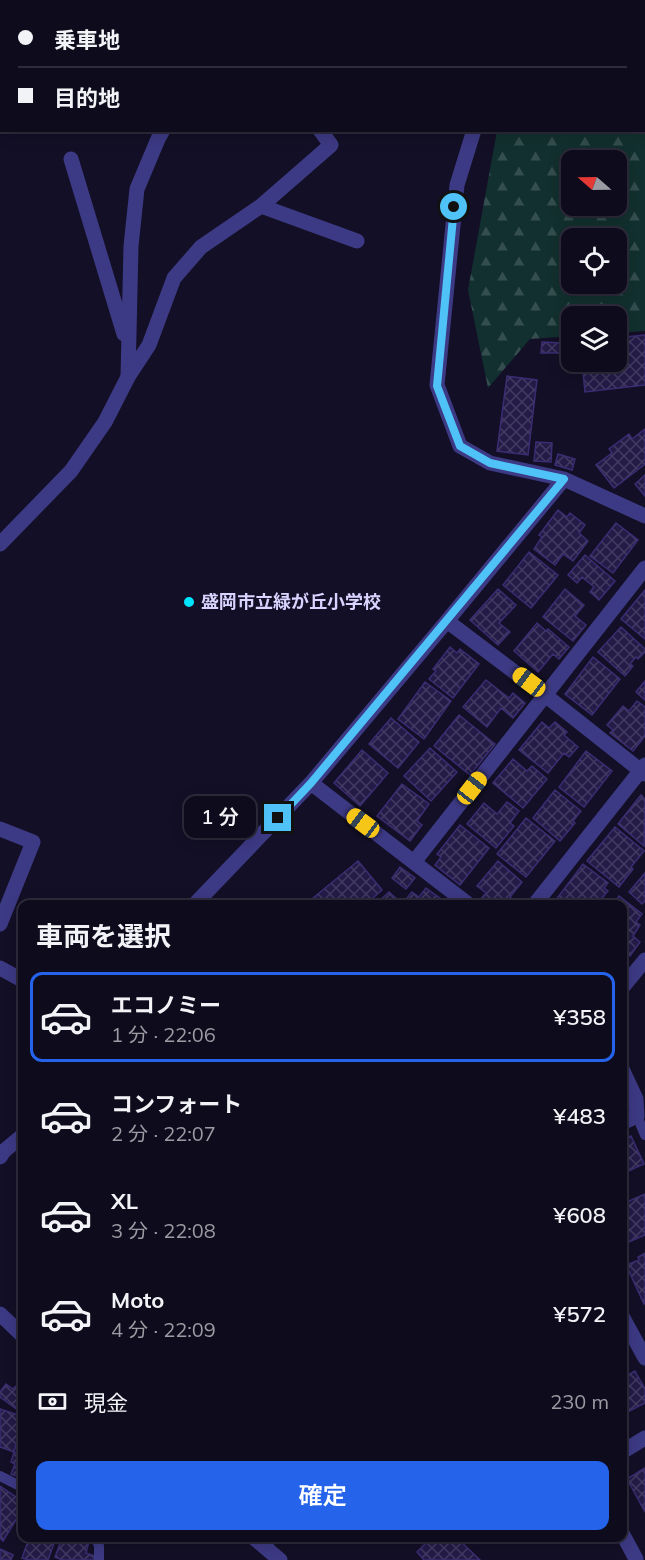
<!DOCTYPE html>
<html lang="ja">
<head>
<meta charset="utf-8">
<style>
  body { margin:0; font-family:Mulish,"Noto Sans JP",sans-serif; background:#1c1929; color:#f1f3f6; height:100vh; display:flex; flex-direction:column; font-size:22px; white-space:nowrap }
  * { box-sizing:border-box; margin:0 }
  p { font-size:20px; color:#9b9ba3 }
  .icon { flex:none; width:33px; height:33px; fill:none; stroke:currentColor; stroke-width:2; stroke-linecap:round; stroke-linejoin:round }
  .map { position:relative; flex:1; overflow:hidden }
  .panel { position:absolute; left:18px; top:900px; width:609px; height:642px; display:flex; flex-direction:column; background:#0e0b1c; border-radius:12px; box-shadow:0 3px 15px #0003,0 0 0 2px #2e2b3b }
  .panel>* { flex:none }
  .guide { position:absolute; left:0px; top:0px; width:645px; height:132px; box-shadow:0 3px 15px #0003,0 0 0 2px #2e2b3b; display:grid; align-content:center; height:132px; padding:0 18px; background:#0e0b1c }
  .needle { width:39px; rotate:290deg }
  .buttons { position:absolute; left:561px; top:150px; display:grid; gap:12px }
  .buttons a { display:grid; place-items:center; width:66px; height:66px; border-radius:12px; background:#0e0b1c; box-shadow:0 3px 15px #0003,0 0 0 2px #2e2b3b; font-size:30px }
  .end { position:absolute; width:27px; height:27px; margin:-14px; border:8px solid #4fc3f7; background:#111; box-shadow:0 0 0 3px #111 }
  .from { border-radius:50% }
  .bubble { position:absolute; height:42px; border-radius:12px; background:#0e0b1c; box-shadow:0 3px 15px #0003,0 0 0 2px #2e2b3b; font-size:20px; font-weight:600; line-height:42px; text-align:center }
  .car { position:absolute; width:18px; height:36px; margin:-18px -9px; border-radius:8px; box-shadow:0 0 4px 2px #0007; background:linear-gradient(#f5c518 24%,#345 0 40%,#f5c518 0 76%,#345 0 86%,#f5c518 0) }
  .guide b { display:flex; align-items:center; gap:21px; height:57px; font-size:22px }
  .guide b+b { border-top:2px solid #2e2b3b }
  .guide i { width:15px; height:15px; background:#f1f3f6 }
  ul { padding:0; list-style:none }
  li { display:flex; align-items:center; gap:18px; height:90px; margin:0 12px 9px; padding:0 6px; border:3px solid transparent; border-radius:12px }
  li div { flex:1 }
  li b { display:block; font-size:22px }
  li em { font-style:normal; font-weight:600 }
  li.on { border-color:#2563eb }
  li>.icon { width:54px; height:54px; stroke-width:1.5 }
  h2 { padding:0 18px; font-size:27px; line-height:72px }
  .pay { display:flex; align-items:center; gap:15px; height:66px; padding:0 18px; font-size:22px }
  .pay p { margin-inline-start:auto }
  .button { display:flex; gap:12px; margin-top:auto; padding:12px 18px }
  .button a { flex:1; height:69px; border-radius:12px; background:#2563eb; color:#fff; font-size:24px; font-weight:600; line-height:69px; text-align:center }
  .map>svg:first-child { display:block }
  .forest { fill:url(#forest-firs); fill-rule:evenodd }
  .building { fill:url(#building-cross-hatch); stroke:#3b2d73; stroke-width:1.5 }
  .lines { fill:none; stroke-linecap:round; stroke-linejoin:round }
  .service { stroke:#3d3a85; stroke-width:10 }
  .pedestrian { stroke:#3d3a85; stroke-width:15 }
  .minor { stroke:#3d3a85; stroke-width:15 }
  .tertiary { stroke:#3d3a85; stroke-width:15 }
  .route { stroke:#4fc3f7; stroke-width:8 }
  .poi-dot { fill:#00e5ff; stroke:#130f26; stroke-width:2 }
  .labels { text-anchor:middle; stroke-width:4.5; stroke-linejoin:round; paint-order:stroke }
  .poi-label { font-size:18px; font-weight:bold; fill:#d9d4ff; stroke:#130f26; text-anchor:start }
</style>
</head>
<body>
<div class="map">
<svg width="645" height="1560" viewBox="0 0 645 1560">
  <defs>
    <pattern id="forest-firs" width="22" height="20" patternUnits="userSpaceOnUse" patternTransform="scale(1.5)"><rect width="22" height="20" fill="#12302f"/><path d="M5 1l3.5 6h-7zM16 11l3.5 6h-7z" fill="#344d4e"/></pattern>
    <pattern id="building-cross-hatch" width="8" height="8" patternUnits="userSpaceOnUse" patternTransform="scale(1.5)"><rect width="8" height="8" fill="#241b47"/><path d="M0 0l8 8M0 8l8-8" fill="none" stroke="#433b63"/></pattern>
  </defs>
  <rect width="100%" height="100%" fill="#130f26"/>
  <path class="forest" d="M645,8V331L617,333L616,316H572L571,336L530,339L488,388L468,290L497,131L644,130V9ZM572,160H616V206H572ZM572,238H616V284H572Z"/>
  <path class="building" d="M645,335V385L585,392L582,362H616V338Z
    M542,342L564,343V353H541Z
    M507,376L537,380L528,455L497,451Z
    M645,429V464L614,488L596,465L612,453L609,449L629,434L632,439Z
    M536,442L552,443L551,462L534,461Z
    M558,454L575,459L572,470L555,465Z
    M645,475V496L635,484Z
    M558,510L567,517L570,513L585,525L579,533L588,541L573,561L563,554L555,565L534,549L542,537L539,535Z
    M616,523L638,540L613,573L590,556Z
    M529,552L558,575L531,608L503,585Z
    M585,555L615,581L599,600L590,592L594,587L582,577L577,583L568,575Z
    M498,589L516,605L499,623L510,632L498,645L470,620Z
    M565,589L584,605L575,616L586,625L573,641L543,617Z
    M645,590V639L621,619Z
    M537,623L546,631L548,629L569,647L559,659L553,654L538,672L514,651Z
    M621,627L645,649V652L638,659L636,657L630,664L633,666L625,676L598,652Z
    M450,647L457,653L460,649L479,664L453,698L429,679L436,671L433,669Z
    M593,657L620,679L592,715L565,694Z
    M486,680L509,698L513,693L525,703L513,718L501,708L487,727L463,707Z
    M645,681V700L636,692Z
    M425,682L451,701L424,739L398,719Z
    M637,701L645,707V736L633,751L610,733L613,730L607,725L623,706L629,711Z
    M459,715L495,744L470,775L434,746Z
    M391,718L419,742L398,768L369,744Z
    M542,722L549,728L555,722L567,732L564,735L578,747L569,757L564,753L548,773L519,750Z
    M430,748L457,772L431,801L404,776Z
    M362,750L388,773L360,806L334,783Z
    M586,751L612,771L584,807L559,787Z
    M513,759L527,771L532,766L547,779L523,808L493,783Z
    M402,784L429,804L417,821L422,825L410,841L377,816Z
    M555,790L581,811L573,821L575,823L560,841L533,818Z
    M641,795L645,799L644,846L618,824Z
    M507,802L519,811L510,823L514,826L496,848L467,824L484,803L497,814Z
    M526,818L555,841L526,877L497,854Z
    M460,825L489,848L460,885L435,865L441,857L437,854Z
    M615,827L644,851L631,867L633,869L619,887L587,861Z
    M358,861L382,890L366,904H308L307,903Z
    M498,861L522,882L510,897L519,904H485L480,900L486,893L477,886Z
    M583,864L608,883L604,888L608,891L598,903L600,904H560L555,901Z
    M400,867L415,878L406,889L392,878Z
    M645,873V901L642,904L629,892Z
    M426,888L441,899L437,904H402L412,892L419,897Z
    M389,892L400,902L397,904H376Z
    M619,896L642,914L636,922L640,925L633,936L640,942L630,956L622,950V904H613Z
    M631,1136L644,1164L622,1174V1140Z
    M645,1194V1235L622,1245V1204Z
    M645,1253V1304H644L626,1265L639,1260L638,1257Z
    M635,1371L645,1389V1403L622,1415V1378Z
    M6,1384L13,1389L17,1385L22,1389V1413L0,1397V1392Z
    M0,1409L22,1416V1425L14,1452L0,1447Z
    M22,1446V1478L11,1474L15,1464L11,1462L14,1452L19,1454Z
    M645,1468V1512L627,1479Z
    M0,1486L22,1501V1510L3,1541L0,1538Z
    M29,1538H56L48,1560H29L22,1558Z
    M62,1538H90L86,1553L95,1556L94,1560H62L55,1557Z
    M431,1538H457L480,1560H424L417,1552Z
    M0,1549L13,1555L11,1560H0Z"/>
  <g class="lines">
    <path class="service" d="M611,2L612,0
      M637,1116L645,1135
      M0,1476L22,1487
      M96,1538L99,1546V1560
      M265,1547L273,1538"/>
    <path class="pedestrian" d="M267,2V0
      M71,159L124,334
      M128,377L131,246L137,189L158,139L163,130"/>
    <path class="minor" d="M406,0V2
      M474,130L457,185L437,385L460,446L490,463L564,479L645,516
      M261,206L357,241
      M564,479L447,621L545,695L645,774
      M0,544L71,471L105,422L128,377L149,345L174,278L201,247L261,206L331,145L320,130
      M447,621L311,783L468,904
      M0,829L33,842L0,924
      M414,862L645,568
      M195,904L311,783
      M535,904L645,765
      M0,968L22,980
      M622,988L645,960
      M622,1069L636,1099L637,1116L622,1123
      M0,1157L4,1151L22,1136
      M622,1316L645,1358
      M622,1452L645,1438
      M622,1533L636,1559"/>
    <path class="tertiary" d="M0,1314L22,1335
      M254,1538L280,1560"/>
  </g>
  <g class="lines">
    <path class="route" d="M278,818L311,783L564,479L490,463L460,446L437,386L454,207"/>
  </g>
  <circle class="poi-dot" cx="189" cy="602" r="6"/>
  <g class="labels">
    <g class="poi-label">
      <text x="201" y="608">盛岡市立緑が丘小学校</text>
    </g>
  </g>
</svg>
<div class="buttons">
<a><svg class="needle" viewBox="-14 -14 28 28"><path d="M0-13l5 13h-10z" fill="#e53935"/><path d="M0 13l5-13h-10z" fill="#9b9ba3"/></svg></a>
<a><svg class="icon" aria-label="locate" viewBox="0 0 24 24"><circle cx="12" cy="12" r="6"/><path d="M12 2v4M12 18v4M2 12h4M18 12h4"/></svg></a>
<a><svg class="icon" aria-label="layers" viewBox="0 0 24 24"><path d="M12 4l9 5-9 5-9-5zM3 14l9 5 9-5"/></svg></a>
</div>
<i class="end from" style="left:454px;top:207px"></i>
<i class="end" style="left:278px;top:818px"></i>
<div class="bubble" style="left:184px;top:796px;width:72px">1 分</div>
<i class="car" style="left:529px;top:682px;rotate:307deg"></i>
<i class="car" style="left:472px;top:788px;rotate:38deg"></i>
<i class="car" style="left:363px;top:823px;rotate:307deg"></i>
<div class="guide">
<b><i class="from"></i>乗車地</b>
<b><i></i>目的地</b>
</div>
<section class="panel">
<h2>車両を選択</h2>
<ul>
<li class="on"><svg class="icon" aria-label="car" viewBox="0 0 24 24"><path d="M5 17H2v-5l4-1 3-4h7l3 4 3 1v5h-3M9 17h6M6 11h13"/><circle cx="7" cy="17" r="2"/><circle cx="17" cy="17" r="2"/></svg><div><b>エコノミー</b><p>1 分 · 22:06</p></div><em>¥358</em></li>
<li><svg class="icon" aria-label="car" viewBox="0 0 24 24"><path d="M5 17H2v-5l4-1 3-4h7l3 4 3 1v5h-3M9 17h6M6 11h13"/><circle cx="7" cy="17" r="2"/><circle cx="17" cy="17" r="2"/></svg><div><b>コンフォート</b><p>2 分 · 22:07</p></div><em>¥483</em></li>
<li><svg class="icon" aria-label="car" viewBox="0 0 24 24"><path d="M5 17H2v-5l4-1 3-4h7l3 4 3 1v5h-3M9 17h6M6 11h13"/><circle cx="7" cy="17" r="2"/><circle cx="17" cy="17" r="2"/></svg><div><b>XL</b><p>3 分 · 22:08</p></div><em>¥608</em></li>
<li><svg class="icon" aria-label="car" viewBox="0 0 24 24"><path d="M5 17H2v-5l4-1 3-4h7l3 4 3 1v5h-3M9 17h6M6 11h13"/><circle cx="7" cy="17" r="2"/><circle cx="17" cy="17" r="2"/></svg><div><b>Moto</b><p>4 分 · 22:09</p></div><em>¥572</em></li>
</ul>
<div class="pay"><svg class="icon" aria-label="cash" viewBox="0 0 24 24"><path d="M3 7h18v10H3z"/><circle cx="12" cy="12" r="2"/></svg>現金<p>230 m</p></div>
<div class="button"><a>確定</a></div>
</section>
</div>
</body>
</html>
